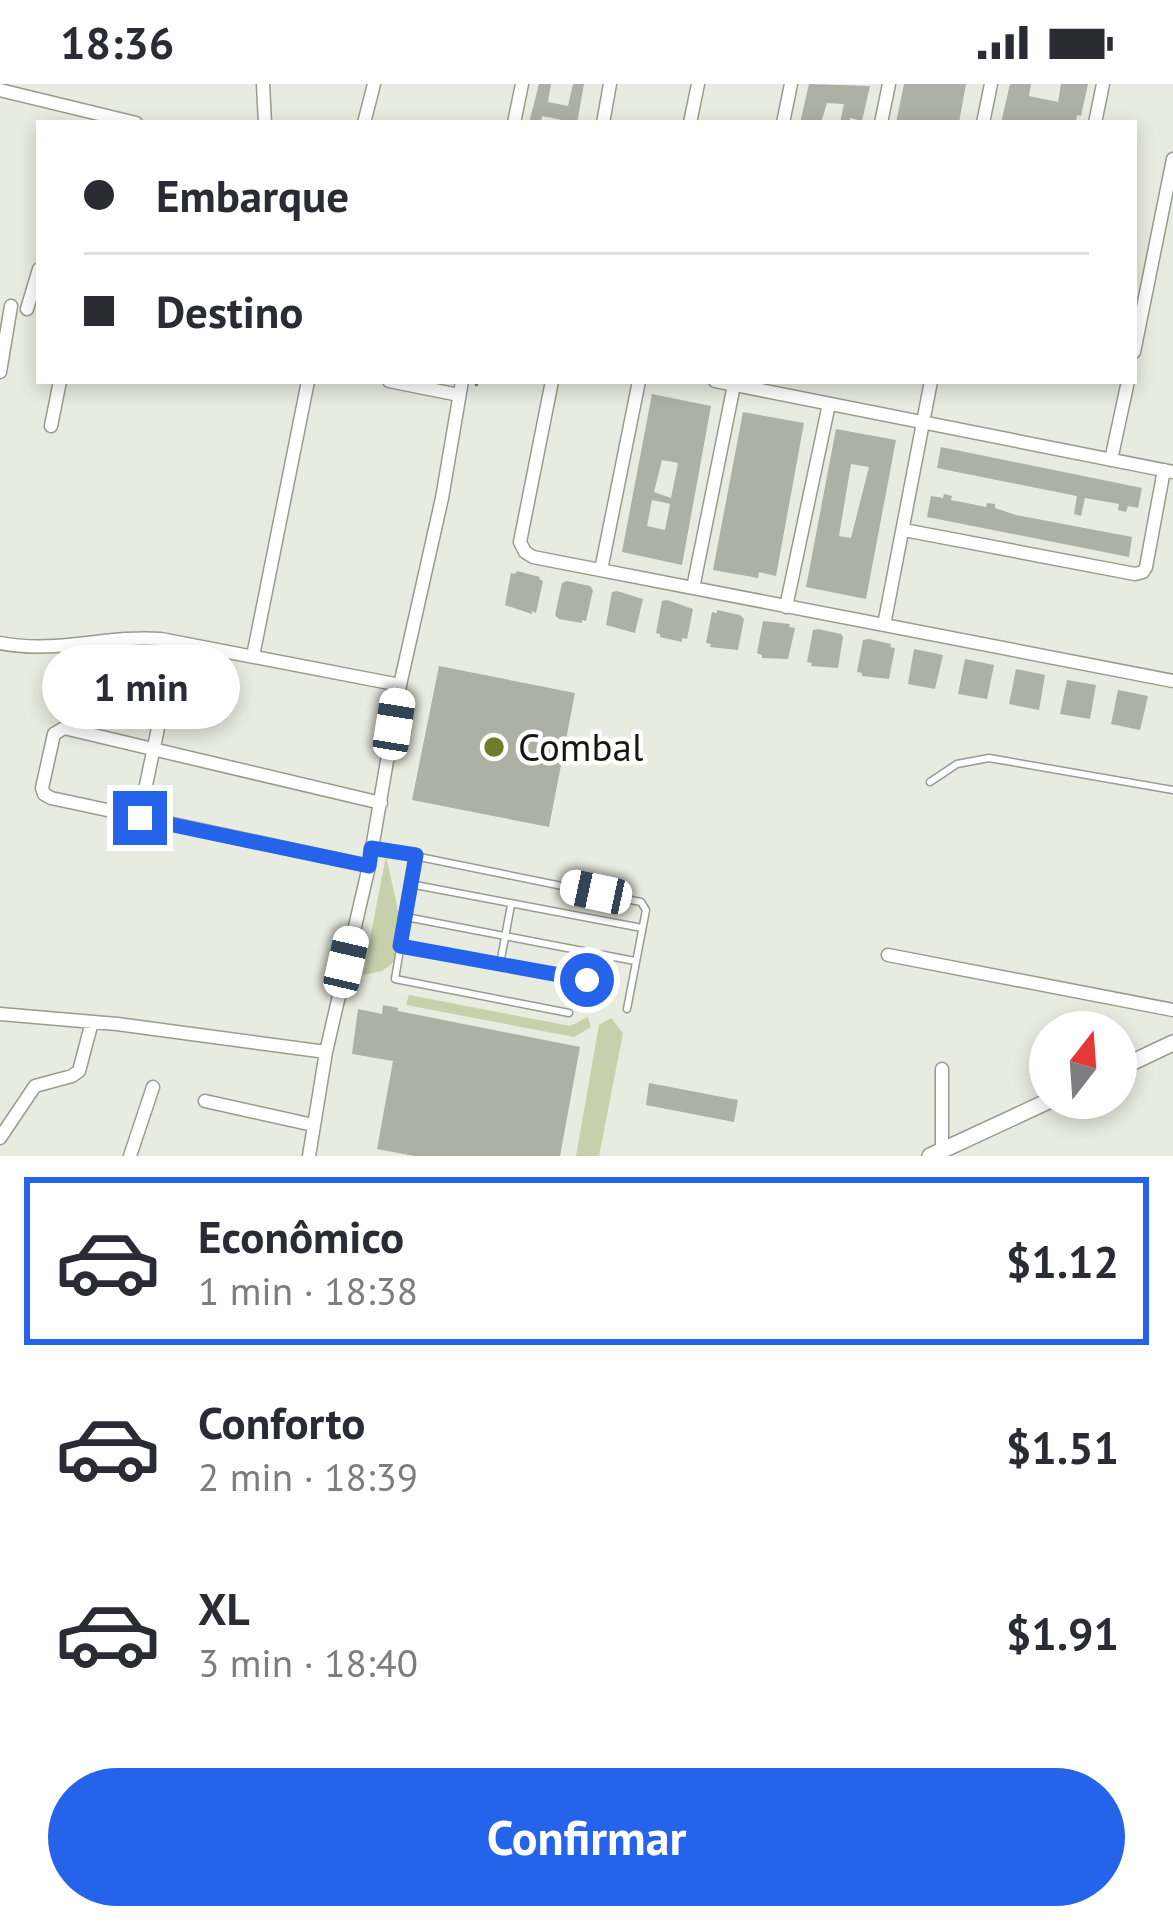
<!DOCTYPE html>
<html lang="pt">
<head>
<meta charset="utf-8">
<style>
  body { margin:0; font-family:"PT Sans",sans-serif; background:#f2f2f3; color:#2b2b33; height:100vh; display:flex; flex-direction:column; font-size:45px; white-space:nowrap }
  * { box-sizing:border-box; margin:0 }
  p { font-size:39px; color:#7c7c81 }
  .icon { flex:none; width:66px; height:66px; fill:none; stroke:currentColor; stroke-width:2; stroke-linecap:round; stroke-linejoin:round }
  .map { position:relative; height:1072px; overflow:hidden }
  .side { display:flex; flex-direction:column; background:#fff; flex:1 }
  .side>* { flex:none }
  .banner { position:absolute; left:36px; top:36px; width:1101px; height:264px; border-radius:0px; box-shadow:0 6px 18px #0003; display:grid; align-content:center; height:264px; padding:0 48px; background:#fff }
  .needle { width:78px; rotate:17deg }
  .buttons { position:absolute; left:1029px; top:927px; display:grid; gap:24px }
  .buttons a { display:grid; place-items:center; width:108px; height:108px; border-radius:50%; background:#fff; box-shadow:0 6px 18px #0003; font-size:60px }
  .end { position:absolute; width:54px; height:54px; margin:-27px; border:15px solid #2563eb; background:#fff; box-shadow:0 0 0 6px #fff }
  .from { border-radius:50% }
  .bubble { position:absolute; height:84px; border-radius:42px; background:#fff; box-shadow:0 6px 18px #0003; font-size:39px; font-weight:600; line-height:84px; text-align:center }
  .car { position:absolute; width:36px; height:72px; margin:-36px -18px; border-radius:15px; box-shadow:0 0 9px 3px #0007; background:linear-gradient(#fff 24%,#345 0 40%,#fff 0 76%,#345 0 86%,#fff 0) }
  .banner b { display:flex; align-items:center; gap:42px; height:114px; font-size:45px }
  .banner b+b { border-top:3px solid #e1e1e2 }
  .banner i { width:30px; height:30px; background:#2b2b33 }
  ul { padding:21px 0 0; list-style:none }
  li { display:flex; align-items:center; gap:36px; height:168px; margin:0 24px 18px; padding:0 24px; border:6px solid transparent; border-radius:0px }
  li div { flex:1 }
  li b { display:block; font-size:45px }
  li em { font-style:normal; font-weight:600 }
  li.active { border-color:#2563eb }
  li>.icon { width:108px; height:108px; stroke-width:1.5 }
  .primary-button { display:flex; gap:24px; margin-top:auto; padding:24px 48px }
  .primary-button a { flex:1; height:138px; border-radius:72px; background:#2563eb; color:#fff; font-size:48px; font-weight:600; line-height:138px; text-align:center }
  .status { display:flex; justify-content:space-between; align-items:center; height:84px; padding:0 60px; background:#fff; direction:ltr }
  .status svg { height:33px; fill:currentColor }
  .map>svg:first-child { display:block }
  .green { fill:#c8d0ab }
  .building { fill:#adb0a4; fill-rule:evenodd }
  .lines { fill:none; stroke-linecap:round; stroke-linejoin:round }
  .service-casing { stroke:#989b8f; stroke-width:9 }
  .minor-casing { stroke:#989b8f; stroke-width:15 }
  .tertiary-casing { stroke:#989b8f; stroke-width:18 }
  .path { stroke:#777971; stroke-width:3; stroke-dasharray:3 9; stroke-linecap:butt }
  .service { stroke:#fff; stroke-width:6 }
  .minor { stroke:#fff; stroke-width:12 }
  .tertiary { stroke:#fff; stroke-width:15 }
  .route { stroke:#2563eb; stroke-width:15 }
  .poi-dot { fill:#6f7c28; stroke:#fff; stroke-width:4.5 }
  .labels { text-anchor:middle; stroke-width:9; stroke-linejoin:round; paint-order:stroke }
  .poi-label { font-size:39px; fill:#171814; stroke:#fff; text-anchor:start }
</style>
</head>
<body>
<div class="status"><b>18:36</b><svg viewBox="0 0 49 12"><path d="M0 12V9h3v3zM5 12V6h3v6zM10 12V3h3v9zM15 12V0h3v12zM26 1h20v11H26zM47 4h2v5h-2z"/></svg></div>
<div class="map">
<svg width="1173" height="1072" viewBox="0 0 1173 1072">
  <rect width="100%" height="100%" fill="#e8ebdf"/>
  <path class="green" d="M386,772L400,835L394,878L382,887L363,891Z
    M409,911L570,942L588,933L591,943L574,953L406,921Z
    M611,934L623,949L599,1072H576L599,941Z"/>
  <path class="building" d="M539,0H551L548,18L568,22L573,0H584L577,39L542,32L541,39H529Z
    M809,0L870,2L862,37L850,34V39H840L844,20L827,19L821,39H800Z
    M904,0H966L959,39H896Z
    M1010,0H1031L1029,12L1058,18L1061,0H1088L1081,32L1077,31L1076,39H1001Z
    M652,310L711,322L682,481L622,468ZM662,376L678,379L671,414L654,408ZM652,416L670,420L665,446L647,442Z
    M743,328L804,339L776,492L759,488L758,494L713,486Z
    M836,345L896,356L866,515L806,503ZM851,380L869,383L851,454L839,452Z
    M941,363L1142,404L1138,424L1128,422L1126,428L1118,426L1119,420L1085,414L1081,432L1074,430L1077,412L937,384Z
    M944,410L952,412L951,416L986,423L987,419L995,420V424L1016,431L1132,453L1129,473L927,433L931,412L943,414Z
    M517,487L540,493L539,495L543,497L536,529L532,527V530L505,521L511,489L515,490Z
    M567,497L590,502L593,506L586,537L582,536V539L559,535L555,531L562,499Z
    M617,507L643,515L635,549L606,541L612,508Z
    M667,516L693,525L687,555L682,554V558L660,553V550L656,549L662,517Z
    M717,526L740,531L744,535L738,566L710,563L711,560L706,559L712,528L717,529Z
    M763,537L790,540L789,543L795,544L788,575L762,574V571L757,569Z
    M818,545L841,550L843,553L838,584L811,582L812,579L807,578L813,546Z
    M869,555L891,560L890,563L895,564L889,595L862,592V589L857,588L863,556Z
    M914,565L943,571L935,605L908,600Z
    M965,575L994,581L987,615L958,610Z
    M439,582L575,609L549,743L412,716Z
    M1016,585L1045,591L1039,626L1009,620Z
    M1067,596L1096,601L1090,635L1060,630Z
    M1118,606L1148,612L1140,646L1111,640Z
    M383,921L398,924V927L580,963L560,1072H414L377,1065L393,977L352,970L358,925L382,930Z
    M649,999L738,1016L734,1038L646,1021Z"/>
  <g class="lines">
    <defs>
      <path id="service" d="M930,698L957,680L989,674L1173,706
        M375,764L641,818L646,826L627,925
        M416,771L395,895L569,929
        M410,800L642,844
        M406,833L635,877
        M500,880L511,821"/>
      <path id="minor" d="M263,0L265,39
        M0,6L136,39
        M364,39L374,0
        M514,39L522,0
        M603,39L610,0
        M690,39L698,0
        M783,39L791,0
        M881,39L889,0
        M983,39L991,0
        M1095,39L1103,0
        M27,225L39,185
        M1134,268L1173,75
        M0,288L11,222
        M389,297L459,311
        M552,297L520,458L525,468L533,473L1173,597
        M715,297L1173,388
        M51,342L60,297
        M1111,376L1128,297
        M904,446L1135,490L1143,488L1146,483L1164,386
        M601,486L639,297
        M693,504L734,301
        M786,523L829,320
        M884,541L931,297
        M0,559C58,570 105,551 161,555L400,601
        M253,572L308,297
        M139,734L165,611
        M369,782L51,714L44,710L42,704L54,650L64,644L381,719
        M888,871L1173,926
        M0,930L117,940L326,968
        M942,985V1066
        M205,1017L313,1041
        M0,1054L35,1002L72,992L79,987L92,938
        M130,1072L153,1003
        M309,1072L326,968L369,782L400,601L442,414L462,297"/>
      <path id="tertiary" d="M1116,986L1173,959
        M930,1072L1055,1014"/>
    </defs>
    <use href="#service" class="service-casing"/>
    <use href="#minor" class="minor-casing"/>
    <use href="#tertiary" class="tertiary-casing"/>
    <path class="path" d="M475,301L492,297"/>
    <use href="#service" class="service"/>
    <use href="#minor" class="minor"/>
    <use href="#tertiary" class="tertiary"/>
  </g>
  <g class="lines">
    <path class="route" d="M140,734L369,782L371,764L416,771L400,862L587,896"/>
  </g>
  <circle class="poi-dot" cx="494" cy="663" r="12"/>
  <g class="labels">
    <g class="poi-label">
      <text x="518" y="677">Combal</text>
    </g>
  </g>
</svg>
<div class="buttons">
<a><svg class="needle" viewBox="-14 -14 28 28"><path d="M0-13l5 13h-10z" fill="#e53935"/><path d="M0 13l5-13h-10z" fill="#7c7c81"/></svg></a>
</div>
<i class="end from" style="left:587px;top:896px"></i>
<i class="end" style="left:140px;top:734px"></i>
<div class="bubble" style="left:42px;top:561px;width:198px">1 min</div>
<i class="car" style="left:394px;top:640px;rotate:9deg"></i>
<i class="car" style="left:596px;top:808px;rotate:282deg"></i>
<i class="car" style="left:346px;top:878px;rotate:13deg"></i>
<div class="banner">
<b><i class="from"></i>Embarque</b>
<b><i></i>Destino</b>
</div>
</div>
<section class="side">
<ul>
<li class="active"><svg class="icon" aria-label="car" viewBox="0 0 24 24"><path d="M5 17H2v-5l4-1 3-4h7l3 4 3 1v5h-3M9 17h6M6 11h13"/><circle cx="7" cy="17" r="2"/><circle cx="17" cy="17" r="2"/></svg><div><b>Econômico</b><p>1 min · 18:38</p></div><em>$1.12</em></li>
<li><svg class="icon" aria-label="car" viewBox="0 0 24 24"><path d="M5 17H2v-5l4-1 3-4h7l3 4 3 1v5h-3M9 17h6M6 11h13"/><circle cx="7" cy="17" r="2"/><circle cx="17" cy="17" r="2"/></svg><div><b>Conforto</b><p>2 min · 18:39</p></div><em>$1.51</em></li>
<li><svg class="icon" aria-label="car" viewBox="0 0 24 24"><path d="M5 17H2v-5l4-1 3-4h7l3 4 3 1v5h-3M9 17h6M6 11h13"/><circle cx="7" cy="17" r="2"/><circle cx="17" cy="17" r="2"/></svg><div><b>XL</b><p>3 min · 18:40</p></div><em>$1.91</em></li>
</ul>
<div class="primary-button"><a>Confirmar</a></div>
</section>
</body>
</html>
